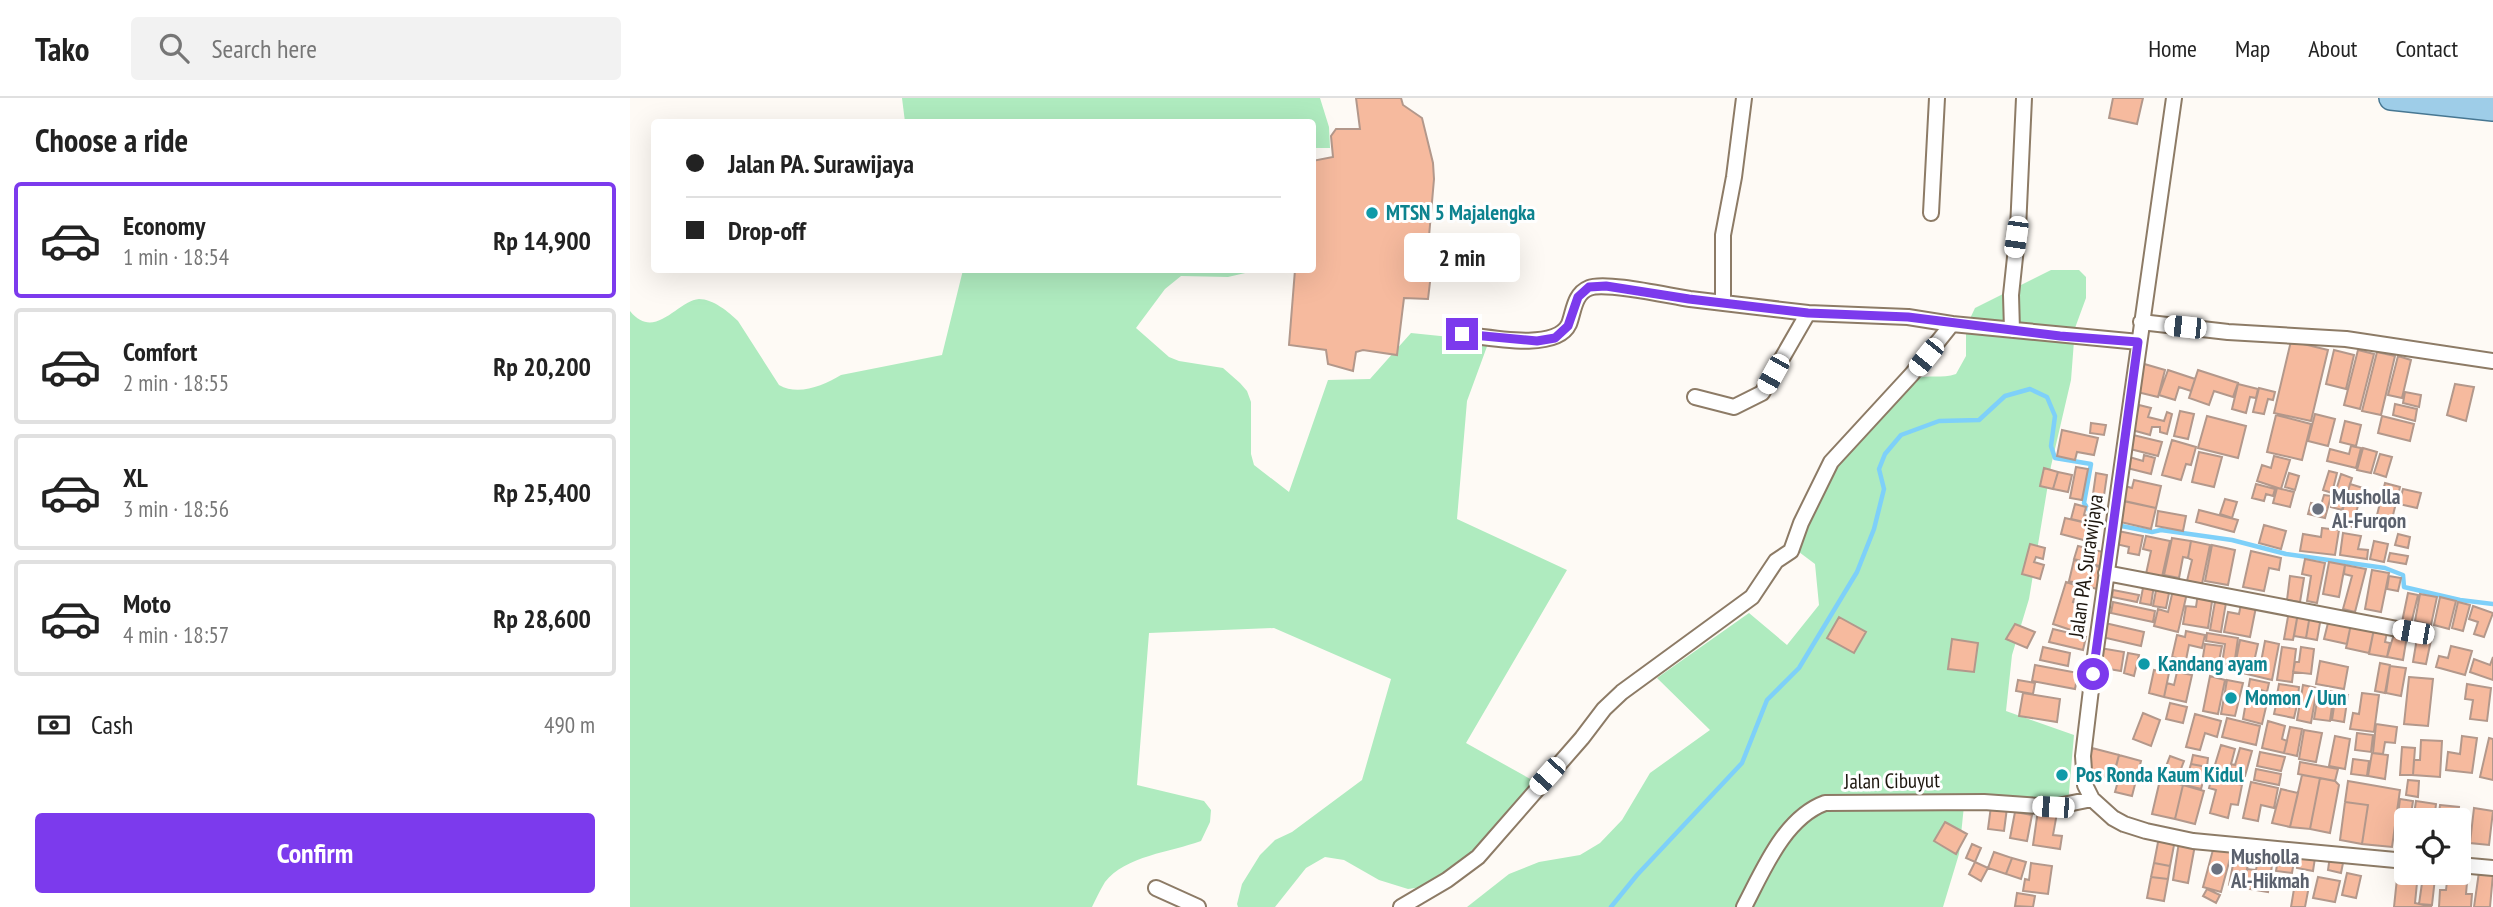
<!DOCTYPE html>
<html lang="en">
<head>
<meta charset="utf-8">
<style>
  body { margin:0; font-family:"PT Sans Narrow",sans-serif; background:#f2f2f2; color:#222; height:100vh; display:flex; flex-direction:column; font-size:26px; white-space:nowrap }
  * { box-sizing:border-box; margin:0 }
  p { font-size:23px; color:#767676 }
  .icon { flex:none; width:38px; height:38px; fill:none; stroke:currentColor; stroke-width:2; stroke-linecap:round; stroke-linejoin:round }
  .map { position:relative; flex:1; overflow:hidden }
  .drawer { display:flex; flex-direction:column; background:#fff; width:630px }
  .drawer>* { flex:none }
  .banner { position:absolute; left:21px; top:21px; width:665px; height:154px; border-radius:7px; box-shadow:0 7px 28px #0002; display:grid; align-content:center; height:154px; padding:0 35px; background:#fff }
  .controls { position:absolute; left:1764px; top:710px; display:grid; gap:14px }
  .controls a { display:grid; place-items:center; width:77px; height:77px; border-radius:7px; background:#fff; box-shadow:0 7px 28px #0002; font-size:35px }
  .end { position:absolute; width:32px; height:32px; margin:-16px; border:9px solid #7c3aed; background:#fff; box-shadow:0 0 0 4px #fff }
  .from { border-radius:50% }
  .bubble { position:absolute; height:49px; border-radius:7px; background:#fff; box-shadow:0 7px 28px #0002; font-size:23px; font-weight:800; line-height:49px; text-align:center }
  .car { position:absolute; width:21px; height:42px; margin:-21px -10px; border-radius:9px; box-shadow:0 0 5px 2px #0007; background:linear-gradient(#fff 24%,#345 0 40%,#fff 0 76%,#345 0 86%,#fff 0) }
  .banner b { display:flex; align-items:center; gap:24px; height:66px; font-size:26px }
  .banner b+b { border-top:2px solid #e0e0e0 }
  .banner i { width:18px; height:18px; background:#222 }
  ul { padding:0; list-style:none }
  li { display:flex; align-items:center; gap:21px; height:116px; margin:0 14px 10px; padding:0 21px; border:4px solid #e0e0e0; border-radius:7px }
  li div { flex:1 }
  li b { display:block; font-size:26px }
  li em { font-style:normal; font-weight:800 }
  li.active { border-color:#7c3aed }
  li>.icon { width:63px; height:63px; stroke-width:1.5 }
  h2 { padding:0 35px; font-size:32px; line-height:84px }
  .pay { display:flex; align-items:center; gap:18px; height:77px; padding:0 35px; font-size:26px }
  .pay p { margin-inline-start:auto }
  .button { display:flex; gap:14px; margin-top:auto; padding:14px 35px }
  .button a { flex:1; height:80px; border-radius:7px; background:#7c3aed; color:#fff; font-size:28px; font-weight:800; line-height:80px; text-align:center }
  header { display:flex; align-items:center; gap:42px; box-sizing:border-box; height:98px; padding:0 35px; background:#fff; border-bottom:2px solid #e0e0e0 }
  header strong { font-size:33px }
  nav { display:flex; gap:38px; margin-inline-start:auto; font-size:24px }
  .search { width:490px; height:63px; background:#f2f2f2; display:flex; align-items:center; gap:18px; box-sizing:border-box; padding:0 24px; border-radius:7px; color:#767676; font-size:26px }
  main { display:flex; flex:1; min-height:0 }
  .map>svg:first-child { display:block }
  .green { fill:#afebbf }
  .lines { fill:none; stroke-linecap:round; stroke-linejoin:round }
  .stream { stroke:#7ed0f9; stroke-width:4.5 }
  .building { fill:#f6ba9e; stroke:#b3988b; stroke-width:2 }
  .minor-casing { stroke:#8d7b66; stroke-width:18 }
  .primary-casing { stroke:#477792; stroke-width:26 }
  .minor { stroke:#fff; stroke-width:14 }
  .primary { stroke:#9ecde8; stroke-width:23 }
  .route { stroke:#7c3aed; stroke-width:9 }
  .culture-dot { fill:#0f9aa8; stroke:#fff; stroke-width:2.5 }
  .worship-dot { fill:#6b7280; stroke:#fff; stroke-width:2.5 }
  .labels { text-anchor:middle; stroke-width:6; stroke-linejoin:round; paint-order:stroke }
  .culture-label { font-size:21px; font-weight:bold; fill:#0d838f; stroke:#fff; text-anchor:start }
  .worship-label { font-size:21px; font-weight:bold; fill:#5b616d; stroke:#fff; text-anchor:start }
  .street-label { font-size:21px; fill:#1d160e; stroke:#fff }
</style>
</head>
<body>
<header>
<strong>Tako</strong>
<div class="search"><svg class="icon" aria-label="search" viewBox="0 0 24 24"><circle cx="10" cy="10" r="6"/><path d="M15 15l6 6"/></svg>Search here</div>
<nav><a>Home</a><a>Map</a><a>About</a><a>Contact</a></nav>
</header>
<main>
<section class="drawer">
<h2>Choose a ride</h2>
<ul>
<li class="active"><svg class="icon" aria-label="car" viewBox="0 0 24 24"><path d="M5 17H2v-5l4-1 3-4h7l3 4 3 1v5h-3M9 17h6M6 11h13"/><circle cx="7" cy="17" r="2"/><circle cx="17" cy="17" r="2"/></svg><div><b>Economy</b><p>1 min · 18:54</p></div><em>Rp 14,900</em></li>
<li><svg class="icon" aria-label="car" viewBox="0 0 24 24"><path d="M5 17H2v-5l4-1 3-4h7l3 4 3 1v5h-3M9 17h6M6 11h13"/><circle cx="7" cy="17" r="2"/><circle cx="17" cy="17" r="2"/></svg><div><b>Comfort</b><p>2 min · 18:55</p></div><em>Rp 20,200</em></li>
<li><svg class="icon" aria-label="car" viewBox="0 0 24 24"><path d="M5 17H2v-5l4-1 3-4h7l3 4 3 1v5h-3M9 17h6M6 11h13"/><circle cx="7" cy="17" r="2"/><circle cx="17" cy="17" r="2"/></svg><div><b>XL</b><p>3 min · 18:56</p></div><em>Rp 25,400</em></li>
<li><svg class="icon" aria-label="car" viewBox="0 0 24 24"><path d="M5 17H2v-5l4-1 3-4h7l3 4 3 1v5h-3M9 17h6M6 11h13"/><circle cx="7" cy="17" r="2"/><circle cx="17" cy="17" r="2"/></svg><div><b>Moto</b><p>4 min · 18:57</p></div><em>Rp 28,600</em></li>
</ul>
<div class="pay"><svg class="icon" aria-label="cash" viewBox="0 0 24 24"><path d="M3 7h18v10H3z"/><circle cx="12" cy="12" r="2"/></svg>Cash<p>490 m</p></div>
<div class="button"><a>Confirm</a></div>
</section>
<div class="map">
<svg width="1863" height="809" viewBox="0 0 1863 809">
  <rect width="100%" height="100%" fill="#fefaf5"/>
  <path class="green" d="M272,0H690L699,29L700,50H683L682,24H275Z
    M333,172H628L598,179L551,178L535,191L506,230L539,259L549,263L593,270L610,285L617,293L621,304V356L624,367L659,394L698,282L740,281L781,235L859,243L837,303L827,421L937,472L836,645L911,687L815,786L778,791L749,782L714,762L695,759L676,770L645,809H608L607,806L612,786L630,757L645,742L662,734L732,682L761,581L644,530L519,535L507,687L574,703L581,712L580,724L571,743C541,754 495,758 475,784C470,792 466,801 462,809H0V213C25,244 48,202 69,201C83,201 99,214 108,223L149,287C168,298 193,288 211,277L312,257Z
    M1421,172H1449L1456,179V200L1445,230L1441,282L1421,368L1399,501L1382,557L1376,613L1444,637L1438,706L1335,698L1329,756L1313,809H837L879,776L909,764L950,757L970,745L992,722L1020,675L1080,632L1027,580L1119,515L1157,547L1189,507L1185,466L1161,448L1199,370L1284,281C1298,276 1312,281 1326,276L1336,258V229L1345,210Z"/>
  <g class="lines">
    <path class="stream" d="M981,809L1007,777L1112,665L1137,602L1169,570L1227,474L1244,431L1254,391L1249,371L1255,356L1271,337L1309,323L1349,322L1375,298L1400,291L1417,299L1425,318L1421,348L1425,360L1461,366L1454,405L1466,423L1522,434L1531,432L1602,442L1656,456L1755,470L1773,477L1774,489L1830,502L1863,506"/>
  </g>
  <path class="building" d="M726,0H771L773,7L792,20L803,65L804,81L798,150L803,159L798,201L774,200L767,257L733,252L726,254L723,273L698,266L696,252L659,247L665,172H682V63L703,59L701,38L706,31H730Z
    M1483,0H1513L1507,26L1479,20Z
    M1661,243L1698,252L1681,323L1644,315Z
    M1704,252L1724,257L1716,291L1696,286Z
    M1728,252L1744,256L1730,311L1714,307Z
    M1747,254L1765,258L1751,317L1732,313Z
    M1768,258L1781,262L1772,300L1758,297Z
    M1511,265L1535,272L1528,299L1503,293Z
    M1538,272L1565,281L1561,293L1549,289L1545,302L1529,297Z
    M1568,272L1608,285L1603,299L1584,293L1579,307L1559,300Z
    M1608,286L1628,291L1626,300L1620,299L1616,315L1602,311Z
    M1825,286L1844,289L1836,323L1817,317Z
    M1629,290L1645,294L1643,302L1638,301L1634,316L1623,314Z
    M1775,294L1791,297L1789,309L1773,305Z
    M1765,306L1787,311L1785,323L1763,317Z
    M1509,307L1521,310L1518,319L1534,323L1537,314L1542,316L1537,336L1530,334V329H1522L1520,337L1502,332Z
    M1550,313L1564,316L1558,341L1544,338Z
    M1685,316L1705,321L1698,348L1678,343Z
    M1646,317L1681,326L1672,362L1637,354Z
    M1577,318L1616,328L1608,360L1568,350Z
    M1752,318L1784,326L1780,343L1748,335Z
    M1715,323L1731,327L1726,348L1710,344Z
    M1461,325L1476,327L1474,337L1460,335Z
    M1432,332L1468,340L1464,357L1447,354L1445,362L1427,358Z
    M1499,336L1532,344L1528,358L1496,350Z
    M1542,342L1566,349L1561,367L1556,366L1551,382L1532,377Z
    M1721,348L1731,350L1726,370L1697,363L1700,351L1719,356Z
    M1733,350L1747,354L1741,375L1727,372Z
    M1569,354L1592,359L1584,389L1562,384Z
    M1750,356L1762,359L1756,379L1744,375Z
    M1514,357L1525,360L1521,376L1493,369L1496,358L1513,363Z
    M1644,358L1660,362L1651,391L1627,383L1632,367L1641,370Z
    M1446,369L1458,371L1452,402L1440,400Z
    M1414,370L1428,374L1423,391L1410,388Z
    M1699,373L1707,375L1702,395L1693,392Z
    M1428,374L1442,377L1438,394L1423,391Z
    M1466,375L1477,377L1472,411L1461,410Z
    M1659,375L1669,378L1665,392L1655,389Z
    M1711,376L1722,380L1712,412L1701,409Z
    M1504,382L1531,388L1526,410L1488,402L1491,387L1502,390Z
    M1755,385L1770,389L1760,429L1745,425Z
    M1626,386L1645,391L1643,398L1636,396L1634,403L1622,400Z
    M1720,386L1733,390L1722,429L1709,425Z
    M1647,390L1664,394L1660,409L1643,405Z
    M1773,391L1791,395L1787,410L1769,406Z
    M1694,397L1701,398L1695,420L1678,416L1681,405L1691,407Z
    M1595,401L1607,404L1602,420L1590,416Z
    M1490,402L1526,410L1521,431L1486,423Z
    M1445,406L1456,409L1454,417L1462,418L1463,426L1441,421Z
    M1569,412L1608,422L1604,434L1566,424Z
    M1528,413L1556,418L1553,433L1526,428Z
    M1435,420L1465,427L1461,444L1431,436Z
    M1634,427L1656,433L1651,451L1629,445Z
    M1692,430L1709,432L1705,457L1670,453L1673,436L1691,439Z
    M1488,433L1513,438L1509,457L1498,455L1499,449L1486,446Z
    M1713,435L1731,438L1728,451L1738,452L1737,461L1710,457Z
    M1768,436L1780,439L1778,450L1765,447Z
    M1516,438L1540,443L1532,479L1516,476L1521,453L1513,451Z
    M1542,440L1561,443L1558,460L1553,459L1549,480L1534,477Z
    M1561,443L1580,447L1572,486L1557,483L1562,462L1558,460Z
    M1744,443L1758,446L1754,464L1740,461Z
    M1400,446L1415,450L1413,461L1406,459L1404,464L1414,467L1410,481L1392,476Z
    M1582,447L1605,452L1598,487L1575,483Z
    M1448,448L1477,455L1473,469L1444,461Z
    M1621,453L1651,460L1649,472L1639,470L1634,493L1613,489Z
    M1760,455L1778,458L1776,466L1758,463Z
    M1675,461L1695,465L1687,505L1677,503L1681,478L1672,476Z
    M1444,462L1473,470L1467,491L1439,483Z
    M1699,464L1715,467L1709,499L1693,496Z
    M1715,467L1736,471L1725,514L1713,511L1722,478L1714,476Z
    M1742,472L1759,475L1751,514L1735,511Z
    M1660,478L1674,480L1670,504L1657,502Z
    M1759,478L1771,480L1768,493L1757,491Z
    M1436,484L1448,488L1443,504L1455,508L1447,534L1423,526Z
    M1514,485L1524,487L1521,507L1510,505Z
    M1527,487L1540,490L1536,510L1523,508Z
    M1483,492L1509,497L1507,504L1482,499Z
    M1543,492L1557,495L1548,534L1524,528L1528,511L1538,514Z
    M1568,495L1583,497L1578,530L1553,526L1556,508L1566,509Z
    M1778,495L1788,497L1781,526L1772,524Z
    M1790,496L1807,499L1801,527L1785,523Z
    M1586,498L1597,499L1591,534L1580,532Z
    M1810,499L1826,503L1819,531L1804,527Z
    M1612,501L1627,504L1620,539L1594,534L1598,514L1609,516Z
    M1483,504L1525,513L1523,524L1481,515Z
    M1828,504L1840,507L1833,533L1822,530Z
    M1843,508L1863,515L1854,539L1844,536L1848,524L1839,521Z
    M1659,513L1668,515L1663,542L1654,541Z
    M1668,515L1680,517L1676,540L1664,538Z
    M1680,517L1691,519L1687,542L1676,540Z
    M1209,519L1236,534L1224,555L1197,540Z
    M1699,521L1721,526L1717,546L1694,541Z
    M1475,525L1514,534L1511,548L1472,539Z
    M1385,526L1405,534L1397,550L1376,541Z
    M1721,526L1744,531L1739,555L1716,550Z
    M1423,531L1456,539L1453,552L1419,544Z
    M1744,531L1757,534L1755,544L1760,545L1757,559L1739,556Z
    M1556,533L1575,537L1572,550L1559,547L1556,562L1542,559L1547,537L1555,539Z
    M1577,535L1608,540L1604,568L1592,566L1595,546L1576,543Z
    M1764,536L1777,538L1773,562L1757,559Z
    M1787,540L1801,542L1796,566L1783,564Z
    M1322,541L1348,545L1344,574L1318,571Z
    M1610,542L1628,546L1621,577L1604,573Z
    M1635,543L1649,546L1642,582L1621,577L1625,562L1631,564Z
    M1575,546L1592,548L1588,568L1572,565Z
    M1821,548L1842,553L1835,577L1806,569L1809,558L1818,560Z
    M1413,549L1440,555L1438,568L1410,562Z
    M1652,549L1666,551L1662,584L1647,582Z
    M1671,549L1684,551L1681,576L1663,574L1665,564H1669Z
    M1470,550L1494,554L1491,573L1467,569Z
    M1498,555L1509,557L1504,578L1494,575Z
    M1863,559V582L1840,574L1844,561L1860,567Z
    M1690,563L1718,569L1714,591L1686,586Z
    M1750,565L1760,567L1755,595L1745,593Z
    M1405,567L1448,575L1445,591L1402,583Z
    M1760,568L1776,570L1771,598L1756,595Z
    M1524,572L1539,575L1534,599L1519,595Z
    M1547,574L1562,577L1556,604L1534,599L1537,585L1544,587Z
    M1580,578L1595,582L1588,616L1573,613Z
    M1779,579L1803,581L1798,628L1774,626Z
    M1620,581L1639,585L1637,594L1628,591L1626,600V607L1636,609L1632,626L1613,621Z
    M1388,582L1405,585L1403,596L1386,593Z
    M1597,582L1613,585L1605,618L1591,616Z
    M1649,586L1669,589L1667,606L1660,605L1661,600L1647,597Z
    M1837,586L1861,590L1857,623L1840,621L1843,602L1835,601Z
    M1673,587L1687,590L1681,625L1667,622Z
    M1689,591L1704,594L1700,623L1684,621Z
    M1393,595L1430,601L1427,624L1389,618Z
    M1706,595L1718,597L1714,624L1702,622Z
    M1732,595L1749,597L1744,634L1720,631L1723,615L1729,616Z
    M1540,605L1557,609L1553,625L1536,621Z
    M1659,605L1667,607L1664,620L1644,616L1646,607L1659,609Z
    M1513,615L1530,622L1521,648L1503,641Z
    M1565,616L1591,623L1587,639L1575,635L1570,652L1556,649Z
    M1597,620L1630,628L1626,647L1592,639Z
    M1638,623L1655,628L1652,641L1657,643L1654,655L1632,650Z
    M1746,626L1767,629L1765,645L1755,644L1753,656L1743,655Z
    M1660,629L1672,631L1667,658L1654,655Z
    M1674,632L1692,635L1686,664L1669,661Z
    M1727,635L1743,637L1741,654L1725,652Z
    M1705,638L1720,641L1715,671L1699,668Z
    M1832,638L1847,640L1842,675L1816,672L1818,654L1830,656Z
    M1859,640L1863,641V682L1850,679Z
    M1791,642L1812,643L1810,679L1783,677L1784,662H1790Z
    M1591,647L1605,651L1599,674L1584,670Z
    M1772,649L1785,650L1783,677H1770Z
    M1462,650L1489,657L1483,681L1466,677V674L1457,672Z
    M1610,650L1622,653L1615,678L1599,674L1601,666L1605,667Z
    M1630,654L1655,659L1651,673L1627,668Z
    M1742,655L1758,657L1755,681L1738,678Z
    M1489,657L1511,663L1502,698L1485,694L1490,676L1484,675Z
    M1563,657L1578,660L1577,669L1561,666Z
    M1540,658L1554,663L1549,676L1535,671Z
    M1723,661L1739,663L1737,678L1721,676Z
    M1670,664L1708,671L1705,683L1668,676Z
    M1561,666L1577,669L1574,680L1558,676Z
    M1584,670L1614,678L1612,687L1582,679Z
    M1626,671L1651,676L1649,687L1624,682Z
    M1558,676L1574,680L1571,691L1555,687Z
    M1672,677L1690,680L1680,731L1660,729Z
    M1582,679L1612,687L1608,707L1601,706L1598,720L1580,715L1586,692L1579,690Z
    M1690,680L1705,683L1709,687L1700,735L1680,731Z
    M1530,682L1553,687L1545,721L1522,716Z
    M1778,682L1789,683L1788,699L1776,697Z
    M1718,683L1770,692L1762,749L1732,746L1738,707L1715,704Z
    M1621,684L1648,690L1644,710L1631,707L1628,723L1613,720Z
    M1553,687L1574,693L1565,726L1545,721Z
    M1651,691L1668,695L1660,729L1642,725Z
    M1770,701L1783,703L1780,723H1776V741L1765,739Z
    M1786,703L1806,706L1804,723H1783Z
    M1715,704L1738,707L1732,746L1710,742Z
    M1810,707L1829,709L1827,723H1808Z
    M1361,708L1377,710L1374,733L1358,731Z
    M1844,710L1863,713L1859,747L1840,745Z
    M1408,712L1427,715L1423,737L1432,738L1430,751L1403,747Z
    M1385,714L1402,717L1397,743L1380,740Z
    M1315,724L1337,736L1326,756L1304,743Z
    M1529,739L1545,742L1540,768L1524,765Z
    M1549,744L1565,747L1558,785L1543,782Z
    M1342,746L1351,750L1345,764L1336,760Z
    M1584,748L1602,753L1591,794L1573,789Z
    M1606,751L1620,753L1614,790L1599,787Z
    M1630,752L1644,754L1638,794L1614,790L1617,771L1626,772Z
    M1364,754L1382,760L1376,776L1358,770Z
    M1649,755L1665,757L1662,775L1646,773Z
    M1669,757L1685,760L1683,773L1667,770Z
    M1700,758L1714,760L1711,775L1698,772Z
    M1382,760L1396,764L1391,781L1376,776Z
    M1345,764L1358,770L1351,783L1339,776Z
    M1401,765L1422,768L1418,796L1393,793L1395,781L1399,782Z
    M1524,765L1540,768L1538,781L1521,779Z
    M1768,771L1776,772V775H1788L1785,805L1802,809H1764Z
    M1829,772L1838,773L1836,796H1842L1841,809H1809L1810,792H1816L1818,775H1829Z
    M1849,774L1863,776L1860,809H1844Z
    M1717,775L1731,778L1726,800L1712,797Z
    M1793,778L1805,780L1802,807L1789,806Z
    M1521,779L1538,781L1534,803L1517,800Z
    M1688,779L1710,783L1705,804L1683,800Z
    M1665,785L1679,788L1675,809H1661Z
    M1577,791L1590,797L1586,805L1573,798Z
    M1387,795L1405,798L1403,809L1385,808Z"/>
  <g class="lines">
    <defs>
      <path id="minor" d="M1544,0L1465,558L1453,658L1455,687L1462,701L1483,720L1494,726L1516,733L1563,743L1776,763
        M1301,115L1307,0
        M1093,204V137L1104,79L1114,0
        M1178,215L1278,219L1322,226
        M1511,224L1598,234L1716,241L1863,263
        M1382,232L1381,197L1388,131L1394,0
        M832,236C857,239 926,254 939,226C944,213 944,196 959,190C975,183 1039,198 1060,201C1099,206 1139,210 1178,215L1132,295L1104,309L1065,299
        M1476,475L1783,534
        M1829,767L1863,770
        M526,790L568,809
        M771,809L817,782L848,759L952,640L974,611L992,594L1122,499L1146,463L1161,453L1171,425L1201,364L1282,276L1322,226L1509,244
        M1114,809C1133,773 1154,720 1195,705L1354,704L1423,709L1462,701"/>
      <path id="primary" d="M1761,0L1863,11"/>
    </defs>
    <use href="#minor" class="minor-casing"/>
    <use href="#primary" class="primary-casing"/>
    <use href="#minor" class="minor"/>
    <use href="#primary" class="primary"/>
  </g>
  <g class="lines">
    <path class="route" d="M832,236L907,243L925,240L938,228L948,199L959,189L976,188L1059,201L1178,215L1278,219L1430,238L1508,244L1463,576"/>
  </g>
  <g class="culture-dot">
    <circle cx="742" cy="115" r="7"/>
    <circle cx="1514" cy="566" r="7"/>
    <circle cx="1601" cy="600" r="7"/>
    <circle cx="1432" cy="677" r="7"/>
  </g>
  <g class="worship-dot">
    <circle cx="1688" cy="411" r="7"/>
    <circle cx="1587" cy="771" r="7"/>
  </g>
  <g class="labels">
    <g class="culture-label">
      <text x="756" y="122">MTSN 5 Majalengka</text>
      <text x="1528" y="573">Kandang ayam</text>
      <text x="1615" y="607">Momon / Uun</text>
      <text x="1446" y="684">Pos Ronda Kaum Kidul</text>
    </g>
    <g class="worship-label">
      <text x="1702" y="406">Musholla<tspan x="1702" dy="24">Al-Furqon</tspan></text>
      <text x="1601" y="766">Musholla<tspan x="1601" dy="24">Al-Hikmah</tspan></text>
    </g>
    <g class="street-label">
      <text transform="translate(1456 468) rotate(-82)" y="7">Jalan PA. Surawijaya</text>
      <text transform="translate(1262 683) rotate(-1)" y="7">Jalan Cibuyut</text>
    </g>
  </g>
</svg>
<div class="controls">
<a><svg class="icon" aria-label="locate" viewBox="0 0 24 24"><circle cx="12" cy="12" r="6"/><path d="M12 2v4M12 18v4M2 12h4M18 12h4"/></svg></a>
</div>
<i class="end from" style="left:1463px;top:576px"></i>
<i class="end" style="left:832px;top:236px"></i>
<div class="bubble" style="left:774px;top:135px;width:116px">2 min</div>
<i class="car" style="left:1386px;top:139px;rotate:188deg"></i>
<i class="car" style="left:1555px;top:229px;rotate:276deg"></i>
<i class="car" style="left:1296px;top:259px;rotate:219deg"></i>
<i class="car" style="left:1143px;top:276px;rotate:209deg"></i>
<i class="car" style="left:1783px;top:534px;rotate:280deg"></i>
<i class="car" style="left:917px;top:678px;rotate:222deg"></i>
<i class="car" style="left:1423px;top:709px;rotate:273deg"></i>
<div class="banner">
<b><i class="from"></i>Jalan PA. Surawijaya</b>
<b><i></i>Drop-off</b>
</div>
</div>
</main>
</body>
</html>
